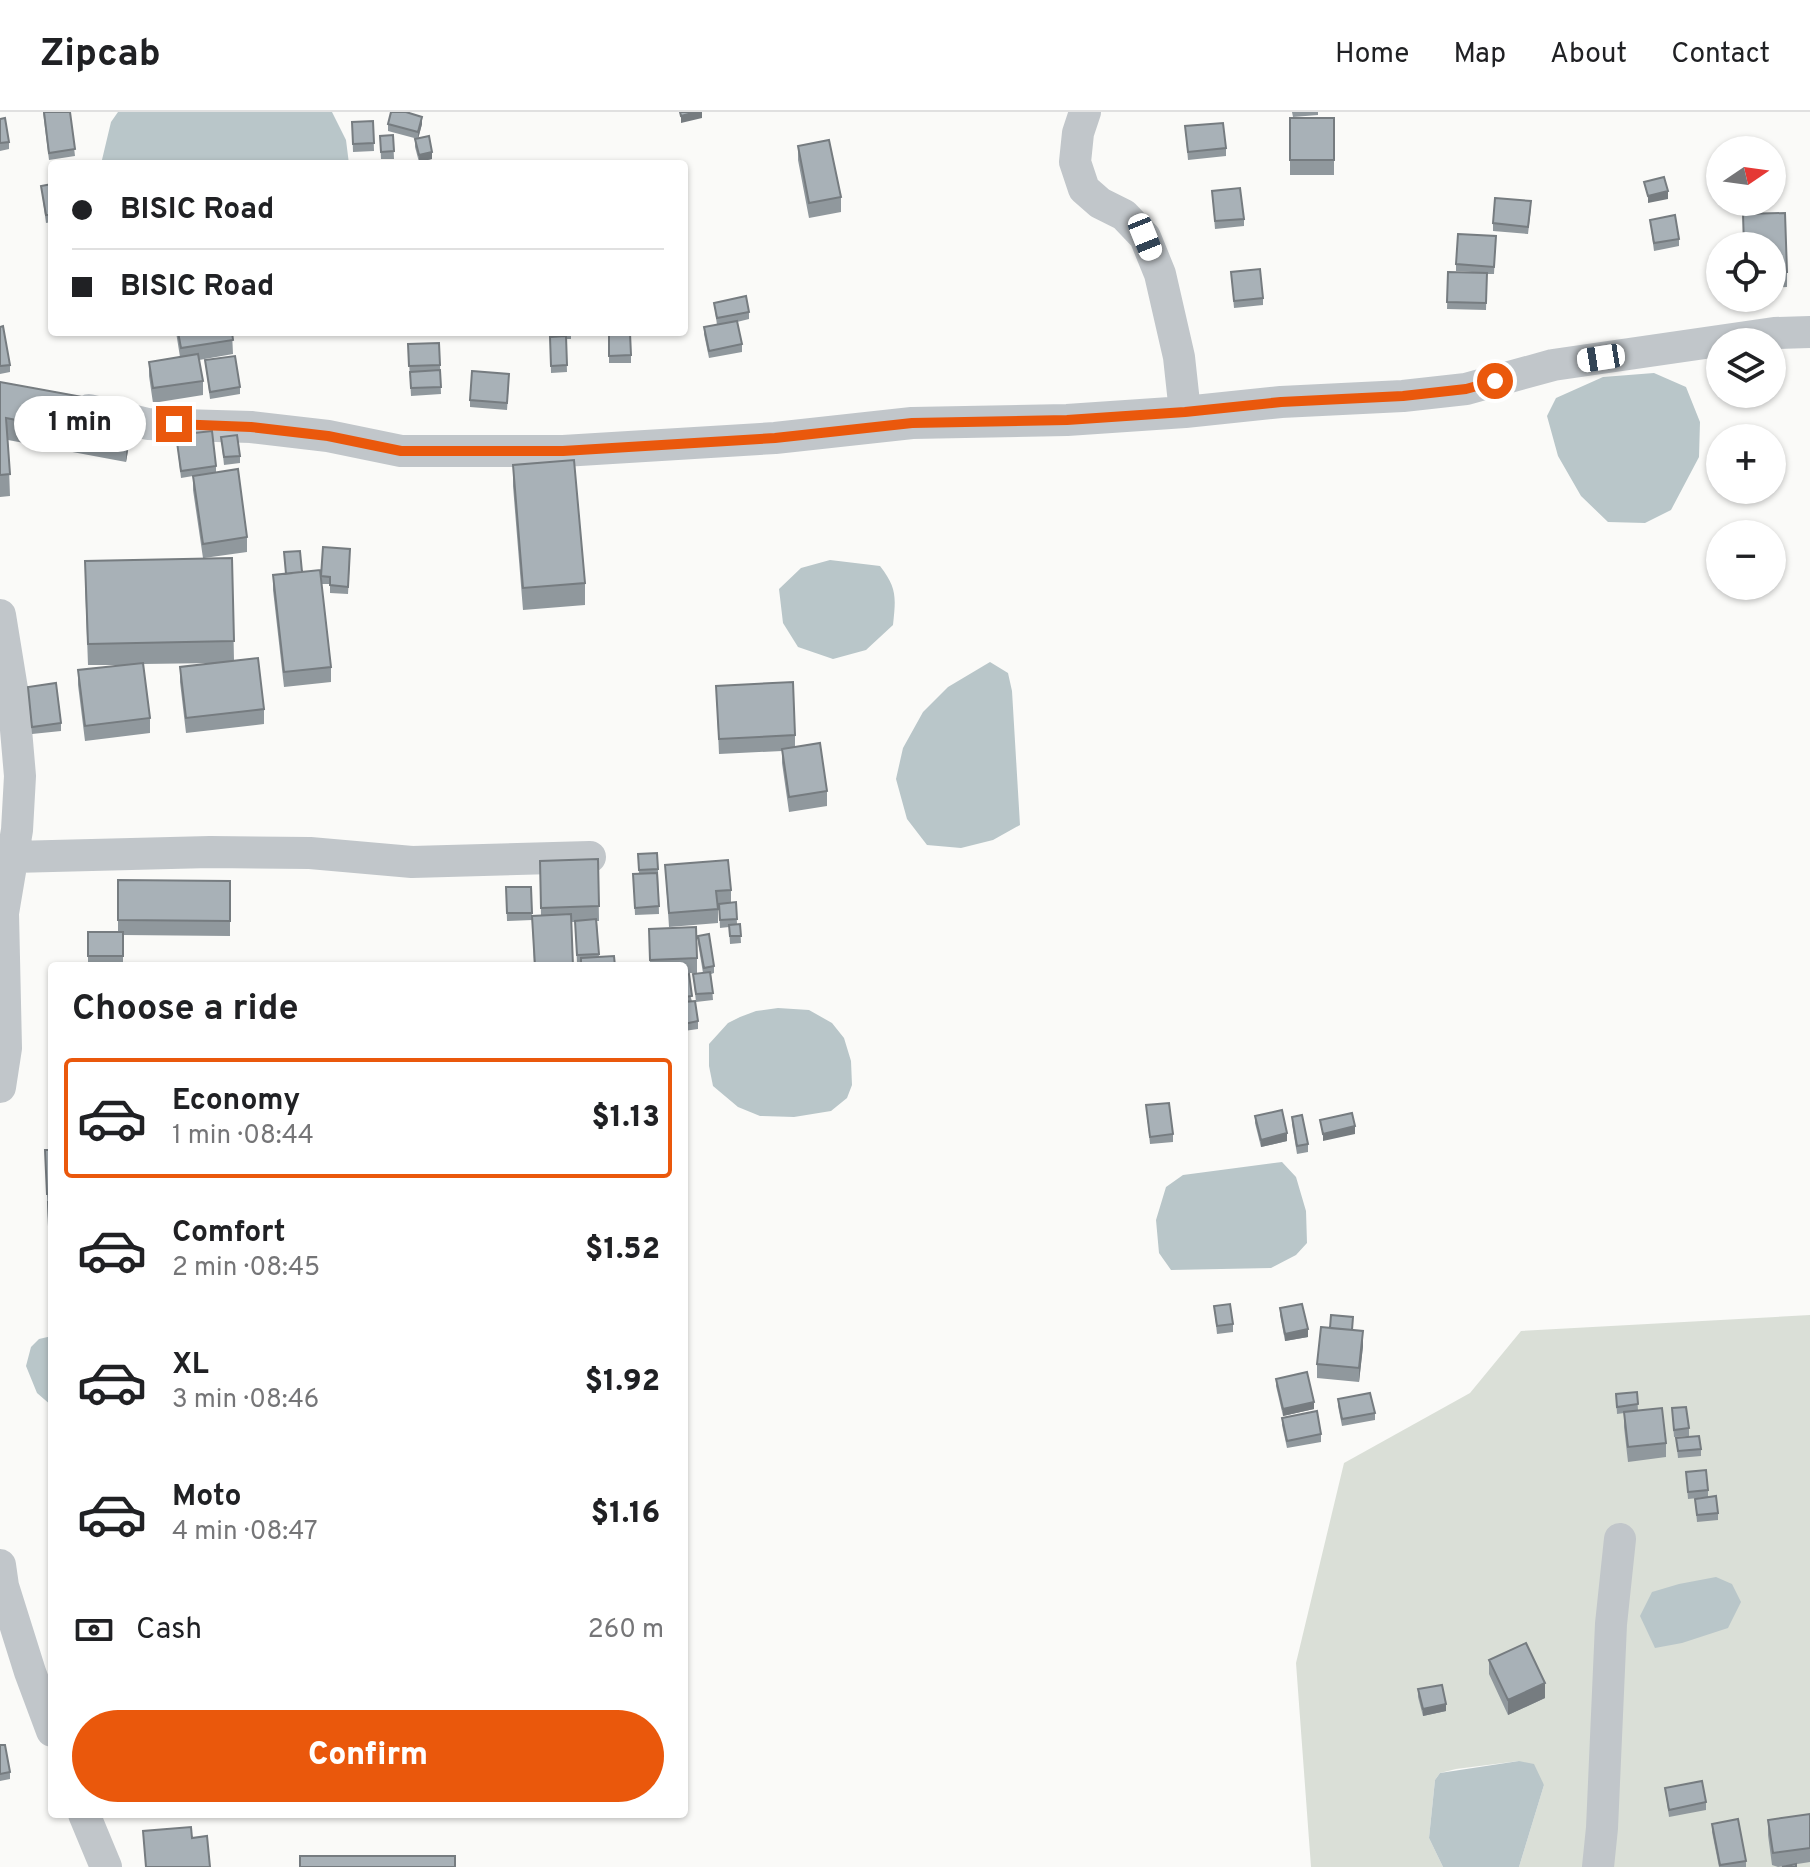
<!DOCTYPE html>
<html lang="en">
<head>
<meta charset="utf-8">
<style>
  body { margin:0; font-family:Overpass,sans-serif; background:#f2f2f2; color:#202124; height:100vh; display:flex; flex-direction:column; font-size:30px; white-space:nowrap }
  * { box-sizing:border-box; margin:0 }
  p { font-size:26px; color:#757577 }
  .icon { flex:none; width:44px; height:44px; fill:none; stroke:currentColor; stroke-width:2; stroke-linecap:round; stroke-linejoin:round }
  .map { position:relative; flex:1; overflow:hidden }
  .drawer { position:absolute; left:48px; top:850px; width:640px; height:856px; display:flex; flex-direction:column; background:#fff; border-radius:8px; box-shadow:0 2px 6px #0004 }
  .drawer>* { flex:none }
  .hud { position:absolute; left:48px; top:48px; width:640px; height:176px; border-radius:8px; box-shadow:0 2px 6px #0004; display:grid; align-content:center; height:176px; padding:0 24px; background:#fff }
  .needle { width:52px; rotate:77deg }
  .buttons { position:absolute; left:1706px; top:24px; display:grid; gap:16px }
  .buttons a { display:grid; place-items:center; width:80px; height:80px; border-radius:50%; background:#fff; box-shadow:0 2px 6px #0004; font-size:40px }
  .end { position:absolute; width:36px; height:36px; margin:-18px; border:10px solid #ea580c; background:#fff; box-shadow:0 0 0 4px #fff }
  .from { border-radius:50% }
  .bubble { position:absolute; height:56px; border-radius:28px; background:#fff; box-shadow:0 2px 6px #0004; font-size:26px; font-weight:800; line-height:56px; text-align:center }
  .car { position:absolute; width:24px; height:48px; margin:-24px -12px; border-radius:10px; box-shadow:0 0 6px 2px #0007; background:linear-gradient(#fff 24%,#345 0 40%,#fff 0 76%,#345 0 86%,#fff 0) }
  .hud b { display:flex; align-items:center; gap:28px; height:76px; font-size:30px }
  .hud b+b { border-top:2px solid #e0e0e0 }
  .hud i { width:20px; height:20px; background:#202124 }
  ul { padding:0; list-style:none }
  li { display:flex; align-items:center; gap:24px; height:120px; margin:0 16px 12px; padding:0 8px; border:4px solid transparent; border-radius:8px }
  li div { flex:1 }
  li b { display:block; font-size:30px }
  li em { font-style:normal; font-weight:800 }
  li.selected { border-color:#ea580c }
  li>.icon { width:72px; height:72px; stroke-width:1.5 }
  h2 { padding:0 24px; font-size:36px; line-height:96px }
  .pay { display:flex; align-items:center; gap:20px; height:88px; padding:0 24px; font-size:30px }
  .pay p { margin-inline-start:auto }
  .action { display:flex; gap:16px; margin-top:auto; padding:16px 24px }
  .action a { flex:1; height:92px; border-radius:48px; background:#ea580c; color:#fff; font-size:32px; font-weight:800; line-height:92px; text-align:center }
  header { display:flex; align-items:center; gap:48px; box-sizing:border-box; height:112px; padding:0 40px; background:#fff; border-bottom:2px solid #e0e0e0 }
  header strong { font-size:38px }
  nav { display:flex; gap:44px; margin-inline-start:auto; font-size:28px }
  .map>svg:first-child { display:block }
  .green { fill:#dadfd7 }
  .water { fill:#b9c6c9 }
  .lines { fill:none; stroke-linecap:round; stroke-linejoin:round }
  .street { stroke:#c1c6ca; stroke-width:32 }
  .wall { fill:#90989d }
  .shaded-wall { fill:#767c80 }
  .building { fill:#a8b1b7; stroke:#767c80; stroke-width:2 }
  .route { stroke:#ea580c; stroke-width:10 }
</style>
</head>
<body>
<header>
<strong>Zipcab</strong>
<nav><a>Home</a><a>Map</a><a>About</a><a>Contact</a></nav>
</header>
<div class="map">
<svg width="1810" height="1755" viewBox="0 0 1810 1755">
  <rect width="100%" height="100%" fill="#fafaf8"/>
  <path class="green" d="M1810,1203V1755H1519L1544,1673L1519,1649L1456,1657L1440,1661L1435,1668L1429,1726L1443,1755H1311L1296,1551L1344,1351L1470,1281L1521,1219Z"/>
  <path class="water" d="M118,0H332L346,28L349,52H101L111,10Z
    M1654,261L1686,275L1700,310L1699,345L1671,398L1645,411L1608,410L1581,384L1558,344L1547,304L1556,286L1603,265Z
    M830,448L880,454C897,476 896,485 893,513L866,538L833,547L798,535L783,511L779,477L801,456Z
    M990,550L1008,561L1012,579L1020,713L993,728L961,736L927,733L907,707L896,667L903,636L923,600L948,575Z
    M778,896L809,898L832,911L844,926L851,949L852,973L847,986L831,999L794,1005L760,1004L738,995L713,974L709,954V932L728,911L740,905L756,899Z
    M1282,1050L1296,1065L1306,1099L1307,1131L1296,1143L1271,1156L1171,1158L1159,1141L1156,1108L1166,1075L1183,1063Z
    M52,1224V1294L37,1281L26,1254L31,1235L39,1227Z
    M1716,1465L1732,1472L1741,1490L1728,1516L1682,1531L1655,1536L1640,1504L1652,1480L1679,1472Z
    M1519,1649L1534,1652L1544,1673L1519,1755H1443L1429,1726L1435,1668L1440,1661Z"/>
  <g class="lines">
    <path class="street" d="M1085,0L1078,21L1075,50L1084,77L1100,91L1124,103L1145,125L1160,162L1179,245L1185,300
      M89,298L148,312L251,315L328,324L401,339H563L775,326L912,311L1067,308L1185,300L1281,290L1403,284L1466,277L1553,253L1774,221L1810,220
      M0,503L13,583L20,664L17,718L3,801L6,936L0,975
      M13,745L210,740L310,741L412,750L590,745
      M0,1453L3,1474L30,1560L52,1619
      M84,1702L106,1755
      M1598,1755L1602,1716L1611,1512L1620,1427"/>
  </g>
  <path class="wall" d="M43,0H70L75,44L49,48Z
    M1292,0H1318V3L1293,5Z
    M1290,6H1334V63H1290Z
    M0,7L9,30V37L0,39Z
    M373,9L374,39L353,40L352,10Z
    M388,12H422L418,27L432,47L419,50L415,35V27H418L388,19Z
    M1185,14L1226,36V44L1188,48Z
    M393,23L394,47H381L380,24Z
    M798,34L841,85V100L809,106L798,48Z
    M52,72V110L46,111L41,74Z
    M1212,79L1244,107V114L1215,117Z
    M1531,96L1528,122L1493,119V111Z
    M1650,108L1679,127V134L1654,139Z
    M1496,124L1494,162H1487L1486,198L1447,197L1448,160H1472L1456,159V152Z
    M1772,134L1787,160V175L1772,176Z
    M1231,160L1263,186V193L1234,196Z
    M714,191L749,200V207L737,210L742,232V240L709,246L704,222V215L717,213Z
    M0,215L10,253V260L0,262Z
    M176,220H232L233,242L199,248L203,269V283L153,291L149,264V250L180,245Z
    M554,220H571V227H566L567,260L551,261L550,225L555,224Z
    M609,222L631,243V251H609Z
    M408,232L440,253L441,282L411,284Z
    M205,248L240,275V282L210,287Z
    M509,269L507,298L470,295V288Z
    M0,270L132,316L126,350L8,328L10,384L0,385Z
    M176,323L216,354V360L247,425V440L204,446H232L234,549L264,597V612L186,621L180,570V555L215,551L143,552L150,606V621L85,629L78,573V558L128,553H88L85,470L203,446L193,378V364L181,366Z
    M221,325L240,344V351L224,353Z
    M513,353L585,471V493L523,498L513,374Z
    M323,435L350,445L348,482L330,481V472H321Z
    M302,460L331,555V570L284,575L273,478V463Z
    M716,574L795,623V635L827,679V694L789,700L782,651V639L719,642Z
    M28,575L61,611V619L32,622Z
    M638,742L658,757L659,802L635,803L633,762H639Z
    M598,747L599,809H597L599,845L577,851L575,810H571L573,854H534L532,804H541L540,749Z
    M665,753L731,778V791L736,790L737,812H740L741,831L730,832L729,815L720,816L719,793H718V811L669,815Z
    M118,768L230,769V824L123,823V852L88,851V820H118Z
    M506,775H531L532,808L507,809Z
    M649,817L697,846V861H684V854H650Z
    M698,824L714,854V861L711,862L713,888L696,890L693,862L703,861L698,831Z
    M684,863L698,909V917L684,919Z
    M1146,993L1173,1022V1030L1150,1032Z
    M1255,1004L1287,1029L1261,1035L1255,1011Z
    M1292,1005L1308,1032V1040L1297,1042L1292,1012Z
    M45,1038H52V1153H50Z
    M1214,1194L1233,1212V1220L1217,1222Z
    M1280,1196L1308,1225L1285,1229L1280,1203Z
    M1352,1218L1363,1234L1359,1270L1317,1266V1252Z
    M1276,1267L1314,1297L1283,1304L1276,1274Z
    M1637,1280L1638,1299L1666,1331V1345L1628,1350L1624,1315V1301L1617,1302L1616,1282Z
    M1338,1287L1375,1301V1308L1342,1314L1338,1294Z
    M1672,1296L1689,1316V1324L1674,1325Z
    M1282,1306L1321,1322V1330L1287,1336L1282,1313Z
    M1676,1326L1701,1337V1344L1678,1346Z
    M1686,1360L1708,1378V1385L1688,1387Z
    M1695,1387L1718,1401V1408L1697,1410Z
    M1489,1548L1545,1586L1508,1603L1489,1562Z
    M1418,1577L1446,1599L1423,1604L1418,1585Z
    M0,1633L10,1660V1667L0,1669Z
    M1665,1676L1706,1690V1698L1669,1705Z
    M1810,1702V1750L1778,1755L1772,1753L1768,1723V1708Z
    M1712,1712L1746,1749V1755H1719L1712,1720Z"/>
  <path class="shaded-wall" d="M696,0H702V6L681,11V4Z
    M422,5V12L418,27V20Z
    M432,40V47L419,50V43Z
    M1668,79V87L1648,91V84Z
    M132,294V316L126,350V329Z
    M1355,1014V1022L1323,1029V1022Z
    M1287,1021V1029L1261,1035V1028Z
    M1308,1217V1225L1285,1229V1222Z
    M1363,1219V1234L1359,1270V1256Z
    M1314,1290V1297L1283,1304V1297Z
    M1545,1571V1586L1508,1603V1588Z
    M1446,1592V1599L1423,1604V1597Z"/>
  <path class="building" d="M44,0H70L75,37L49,41Z
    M391,0H406L422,5L418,20L388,12Z
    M680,0H696L681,4Z
    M5,6L9,30L0,31V7Z
    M1290,6H1334V48H1290Z
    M373,9L374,31L353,32L352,10Z
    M1223,11L1226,36L1188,40L1185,14Z
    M393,23L394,39L381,40L380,24Z
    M429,24L432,40L419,43L415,27Z
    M829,28L841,85L809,91L798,34Z
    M1664,65L1668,79L1648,84L1644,70Z
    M52,72V103H46L41,74Z
    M1240,76L1244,107L1215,109L1212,79Z
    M1495,86L1531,89L1528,115L1493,111Z
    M1785,101L1787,160L1772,161V134H1744L1743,102Z
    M1675,103L1679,127L1654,131L1650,108Z
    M1458,122L1496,124L1494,155L1456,152Z
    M1260,157L1263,186L1234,189L1231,160Z
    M1448,160L1487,161L1486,191L1447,190Z
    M746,184L749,200L717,206L714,191Z
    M737,209L742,232L709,239L704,215Z
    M3,214L10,253L0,254V215Z
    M178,220H232L233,228L181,236Z
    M630,221L631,243L609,244V222Z
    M566,224L567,253L551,254L550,225Z
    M439,231L440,253L409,254L408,232Z
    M198,242L203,269L153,276L149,250Z
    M235,244L240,275L210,280L205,248Z
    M440,258L441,275L411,276L410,260Z
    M472,259L509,262L507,291L470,288Z
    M0,270L132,294L126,329L6,306L10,362L0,363Z
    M212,319L216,354L181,359L176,323Z
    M237,323L240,344L224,345L221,325Z
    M574,348L585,471L523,476L513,353Z
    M238,357L247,425L203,432L193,364Z
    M323,435L350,437L348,475L330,473V465L321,464Z
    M300,439L302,460L286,462L284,440Z
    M232,446L234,529L88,532L85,449Z
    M320,458L331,555L284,560L273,463Z
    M258,546L264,597L186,606L180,555Z
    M143,551L150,606L85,614L78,558Z
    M793,570L795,623L719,627L716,574Z
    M56,571L61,611L32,615L28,575Z
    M820,631L827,679L789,685L782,637Z
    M657,741L658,757L639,758L638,742Z
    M598,747L599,794L541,796L540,749Z
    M728,748L731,778L716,779L718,797L669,801L665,753Z
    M657,761L659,794L635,796L633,762Z
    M118,768L230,769V809L118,808Z
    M506,775H531L532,801H507Z
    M736,790L737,807L720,808L719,792Z
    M571,802L573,854H535L532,804Z
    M596,807L599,842L577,843L575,809Z
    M740,812L741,824H730L729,813Z
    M696,815L697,846L650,848L649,817Z
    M88,820H123V844H88Z
    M709,822L714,854L704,856L698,824Z
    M614,844L615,854H581V846Z
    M710,860L713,881L696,882L693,862Z
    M689,862L692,884L684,885V863Z
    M695,889L698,909L684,912V890Z
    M1169,991L1173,1022L1150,1025L1146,993Z
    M1282,998L1287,1021L1261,1028L1255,1004Z
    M1352,1001L1355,1014L1323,1022L1320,1008Z
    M1302,1003L1308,1032L1297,1034L1292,1005Z
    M45,1038H52V1082H47Z
    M48,1090H52V1139H50Z
    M1230,1192L1233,1212L1217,1214L1214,1194Z
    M1302,1192L1308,1217L1285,1222L1280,1196Z
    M1331,1203L1353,1205L1352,1218L1330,1216Z
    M1321,1215L1363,1219L1359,1256L1317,1252Z
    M1307,1260L1314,1290L1283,1297L1276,1267Z
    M1637,1280L1638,1292L1617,1295L1616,1282Z
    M1370,1281L1375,1301L1342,1307L1338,1287Z
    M1686,1295L1689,1316L1674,1318L1672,1296Z
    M1662,1296L1666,1331L1628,1335L1624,1300Z
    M1317,1299L1321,1322L1287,1329L1282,1306Z
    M1699,1324L1701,1337L1678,1339L1676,1326Z
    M1706,1358L1708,1378L1688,1380L1686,1360Z
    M1716,1384L1718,1401L1697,1403L1695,1387Z
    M1526,1531L1545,1571L1508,1588L1489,1548Z
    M1442,1573L1446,1592L1423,1597L1418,1577Z
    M0,1633H5L10,1660L0,1662Z
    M1702,1669L1706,1690L1669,1698L1665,1676Z
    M1810,1702V1736L1773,1741L1768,1708Z
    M1738,1707L1746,1749L1720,1753L1712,1712Z
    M191,1715L192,1726L207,1724L210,1755H146L143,1719Z
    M300,1744H455V1755H300Z
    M1796,1752V1755H1782Z"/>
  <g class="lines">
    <path class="route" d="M174,312L251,315L328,324L401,339H563L775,326L912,311L1067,308L1185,300L1281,290L1403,284L1466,277L1495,269"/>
  </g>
</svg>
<div class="buttons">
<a><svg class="needle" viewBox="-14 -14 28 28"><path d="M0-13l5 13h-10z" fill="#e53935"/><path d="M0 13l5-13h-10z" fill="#757577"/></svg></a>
<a><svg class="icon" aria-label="locate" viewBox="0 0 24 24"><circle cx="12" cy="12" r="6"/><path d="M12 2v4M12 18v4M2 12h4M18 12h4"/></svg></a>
<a><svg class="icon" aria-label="layers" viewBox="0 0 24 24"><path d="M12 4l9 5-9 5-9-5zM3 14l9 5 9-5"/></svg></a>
<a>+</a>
<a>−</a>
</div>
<i class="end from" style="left:1495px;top:269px"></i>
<i class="end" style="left:174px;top:312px"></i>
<div class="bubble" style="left:14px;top:284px;width:132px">1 min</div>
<i class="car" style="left:1145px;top:125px;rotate:158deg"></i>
<i class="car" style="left:1601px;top:246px;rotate:261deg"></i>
<div class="hud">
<b><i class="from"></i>BISIC Road</b>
<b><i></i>BISIC Road</b>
</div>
<section class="drawer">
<h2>Choose a ride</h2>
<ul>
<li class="selected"><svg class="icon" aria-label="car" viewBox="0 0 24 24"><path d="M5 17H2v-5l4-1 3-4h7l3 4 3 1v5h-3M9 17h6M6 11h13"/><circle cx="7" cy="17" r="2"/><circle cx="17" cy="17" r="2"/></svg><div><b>Economy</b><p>1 min · 08:44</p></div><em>$1.13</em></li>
<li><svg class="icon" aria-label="car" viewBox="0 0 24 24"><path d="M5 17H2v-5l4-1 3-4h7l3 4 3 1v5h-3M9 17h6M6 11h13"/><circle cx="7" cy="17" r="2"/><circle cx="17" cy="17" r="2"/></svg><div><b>Comfort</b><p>2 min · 08:45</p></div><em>$1.52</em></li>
<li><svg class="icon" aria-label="car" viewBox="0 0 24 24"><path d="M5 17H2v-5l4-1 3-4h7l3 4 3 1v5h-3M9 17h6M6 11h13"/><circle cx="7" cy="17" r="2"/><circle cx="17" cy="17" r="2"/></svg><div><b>XL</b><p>3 min · 08:46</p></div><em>$1.92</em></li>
<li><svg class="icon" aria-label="car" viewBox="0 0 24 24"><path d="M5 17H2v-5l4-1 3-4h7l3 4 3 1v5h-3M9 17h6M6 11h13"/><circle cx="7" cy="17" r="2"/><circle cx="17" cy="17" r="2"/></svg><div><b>Moto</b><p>4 min · 08:47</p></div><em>$1.16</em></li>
</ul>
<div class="pay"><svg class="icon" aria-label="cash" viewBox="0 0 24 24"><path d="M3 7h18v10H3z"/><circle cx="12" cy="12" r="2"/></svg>Cash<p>260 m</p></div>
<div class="action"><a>Confirm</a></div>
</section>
</div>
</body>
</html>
